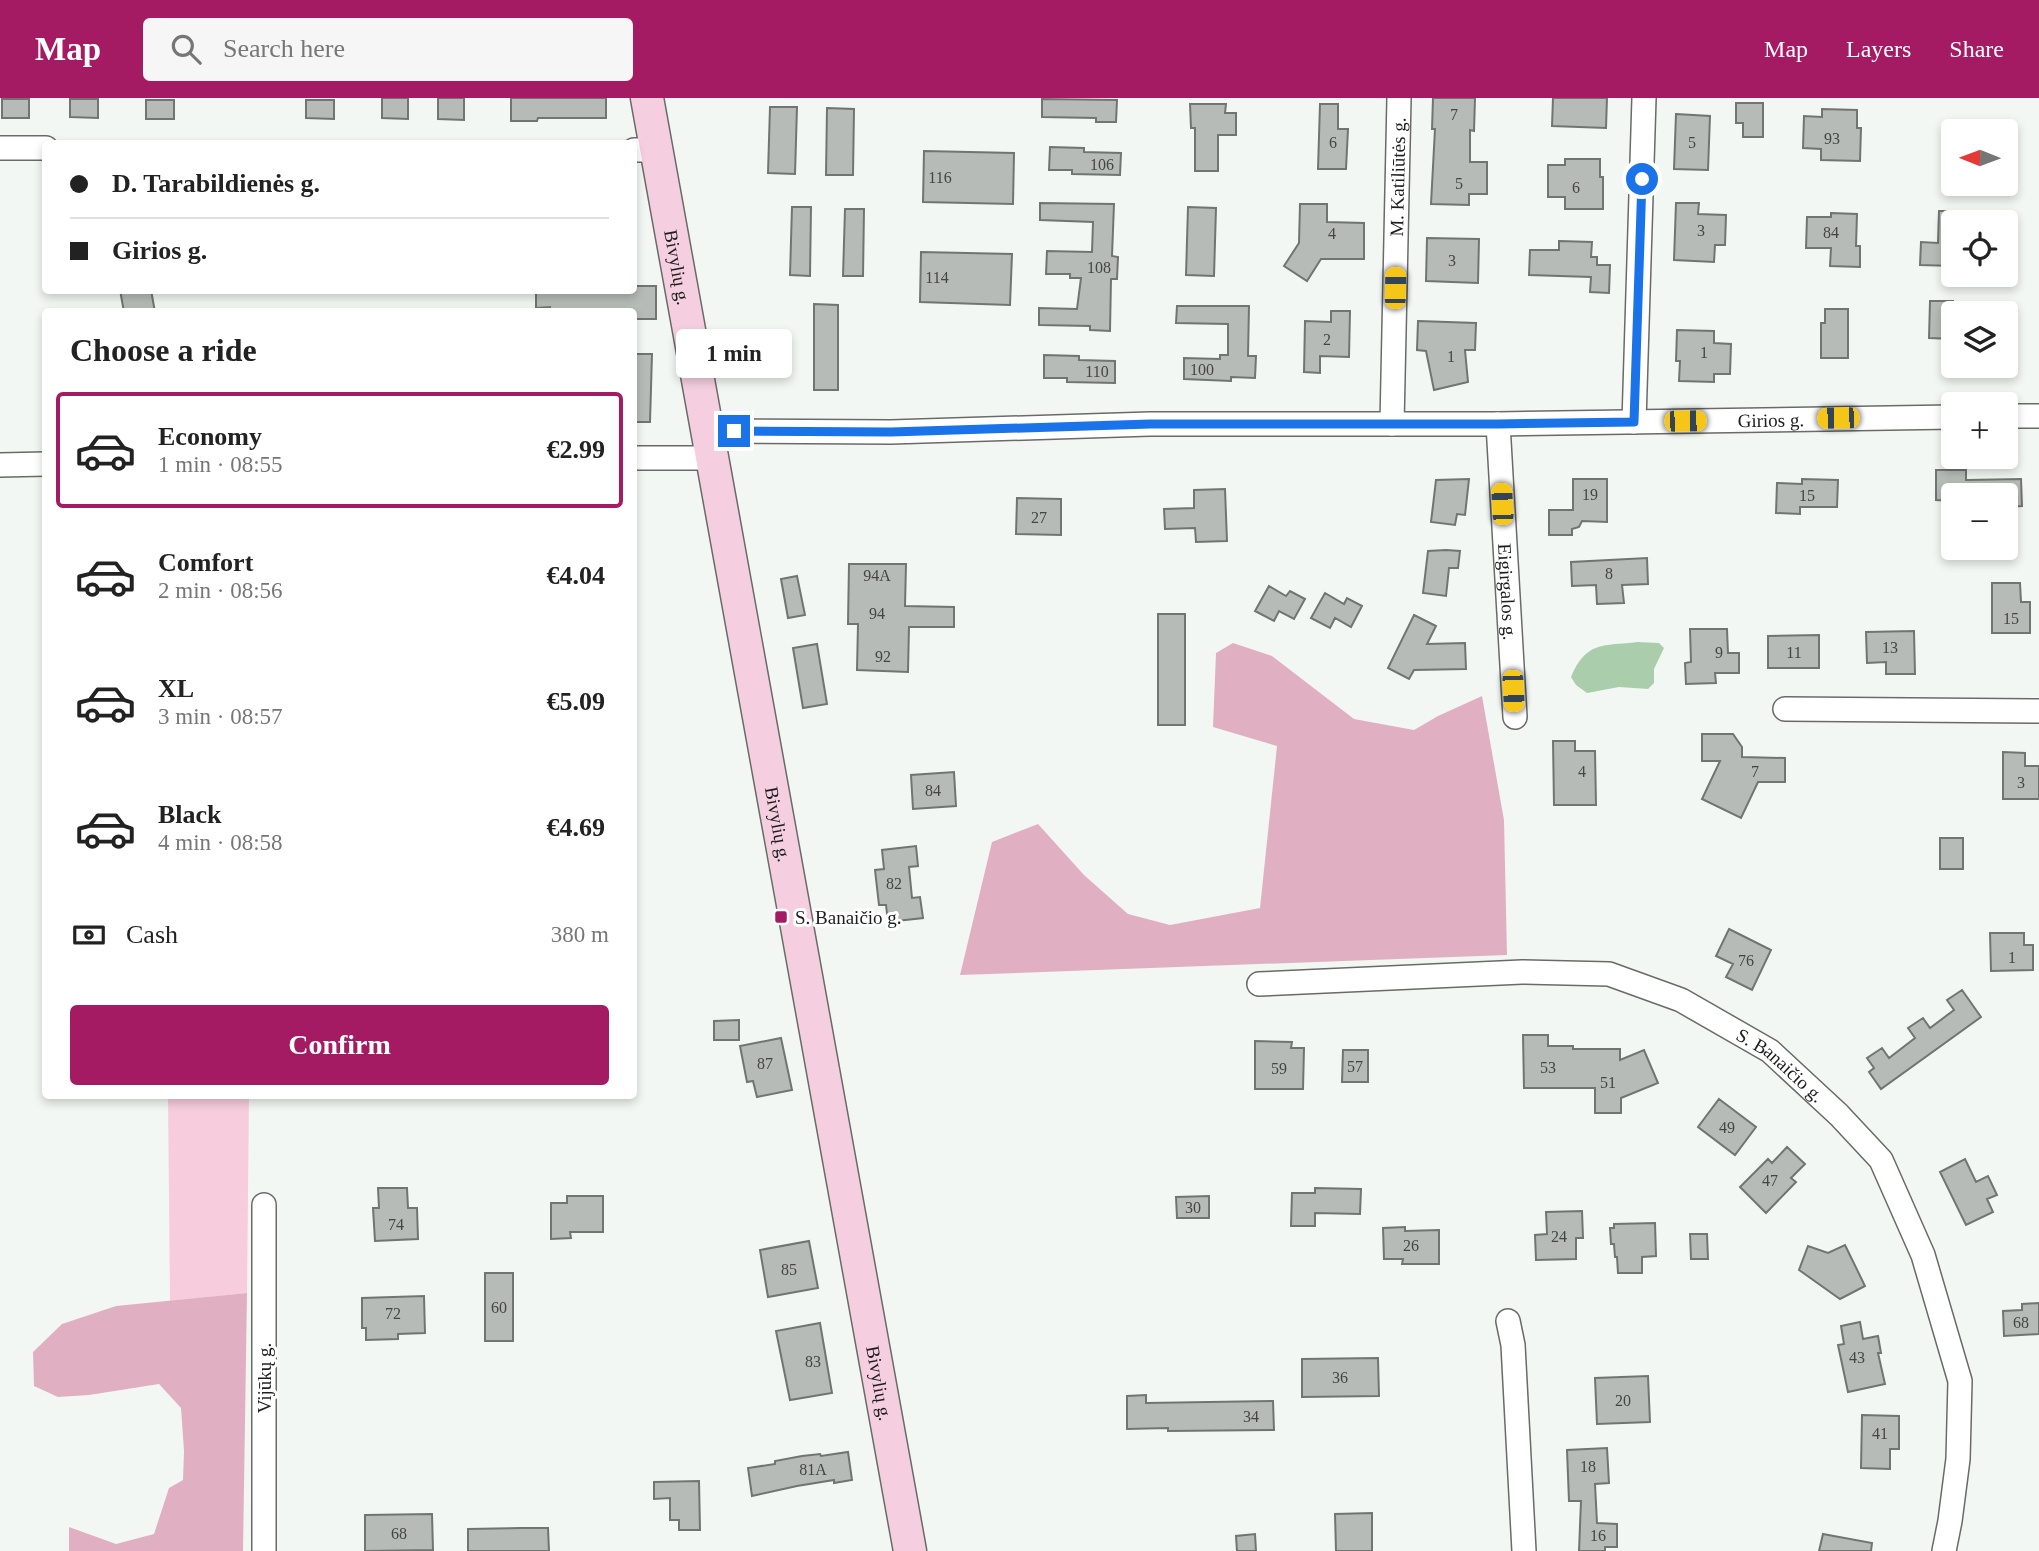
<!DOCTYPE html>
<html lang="en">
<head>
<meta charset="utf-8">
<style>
  body { margin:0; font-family:Georgia,serif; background:#f6f6f6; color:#222; height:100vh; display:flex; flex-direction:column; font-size:26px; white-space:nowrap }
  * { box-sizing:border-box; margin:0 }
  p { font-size:23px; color:#767676 }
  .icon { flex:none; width:38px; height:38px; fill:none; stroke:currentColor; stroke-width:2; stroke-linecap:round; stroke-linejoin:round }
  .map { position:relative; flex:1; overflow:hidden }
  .details { position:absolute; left:42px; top:210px; width:595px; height:791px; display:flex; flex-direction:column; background:#fff; border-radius:7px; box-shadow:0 4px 10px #0003 }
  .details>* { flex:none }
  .hud { position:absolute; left:42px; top:42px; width:595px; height:154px; border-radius:7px; box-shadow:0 4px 10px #0003; display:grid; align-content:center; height:154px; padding:0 28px; background:#fff }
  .needle { width:46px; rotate:271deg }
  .controls { position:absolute; left:1941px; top:21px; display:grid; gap:14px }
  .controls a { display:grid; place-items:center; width:77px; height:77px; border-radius:7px; background:#fff; box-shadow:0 4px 10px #0003; font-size:35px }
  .end { position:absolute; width:32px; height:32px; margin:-16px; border:9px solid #1a73e8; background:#fff; box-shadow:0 0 0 4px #fff }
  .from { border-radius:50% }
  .bubble { position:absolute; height:49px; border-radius:7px; background:#fff; box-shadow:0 4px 10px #0003; font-size:23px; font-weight:600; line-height:49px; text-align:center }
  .car { position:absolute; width:21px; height:42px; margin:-21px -10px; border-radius:9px; box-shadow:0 0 5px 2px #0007; background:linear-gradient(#f5c518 24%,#345 0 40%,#f5c518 0 76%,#345 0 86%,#f5c518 0) }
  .hud b { display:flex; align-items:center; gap:24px; height:66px; font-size:26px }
  .hud b+b { border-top:2px solid #e0e0e0 }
  .hud i { width:18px; height:18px; background:#222 }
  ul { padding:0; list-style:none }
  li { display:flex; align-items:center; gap:21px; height:116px; margin:0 14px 10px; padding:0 14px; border:4px solid transparent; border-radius:7px }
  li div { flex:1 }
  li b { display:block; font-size:26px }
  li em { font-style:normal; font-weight:600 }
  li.current { border-color:#a41b64 }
  li>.icon { width:63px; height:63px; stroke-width:1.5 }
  h2 { padding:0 28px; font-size:32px; line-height:84px }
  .pay { display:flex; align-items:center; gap:18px; height:77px; padding:0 28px; font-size:26px }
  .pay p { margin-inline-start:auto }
  .button { display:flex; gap:14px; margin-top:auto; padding:14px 28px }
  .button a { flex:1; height:80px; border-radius:7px; background:#a41b64; color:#fff; font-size:28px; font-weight:600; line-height:80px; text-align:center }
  header { display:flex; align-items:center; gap:42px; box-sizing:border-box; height:98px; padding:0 35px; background:#a41b64; color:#fff }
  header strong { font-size:33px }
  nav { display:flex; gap:38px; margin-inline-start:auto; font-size:24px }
  .search { width:490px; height:63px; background:#f6f6f6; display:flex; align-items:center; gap:18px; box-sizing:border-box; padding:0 24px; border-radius:7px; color:#767676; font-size:26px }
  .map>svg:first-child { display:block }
  .green { fill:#f7ccdc }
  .forest { fill:#e0b0c2 }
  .water { fill:#aaceac }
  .building { fill:#b7bbb7; stroke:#717571; stroke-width:2 }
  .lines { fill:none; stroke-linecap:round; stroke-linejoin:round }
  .street-casing { stroke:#686b68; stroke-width:26 }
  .secondary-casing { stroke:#686b68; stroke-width:35 }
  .street { stroke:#fff; stroke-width:23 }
  .secondary { stroke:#f5cfe0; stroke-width:32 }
  .route { stroke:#1a73e8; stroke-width:9 }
  .poi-dot { fill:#a41b64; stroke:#fff; stroke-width:2.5 }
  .labels { text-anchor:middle; stroke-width:6; stroke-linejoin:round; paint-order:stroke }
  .number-label { font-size:16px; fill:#444644 }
  .street-label { font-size:19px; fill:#1d1f1d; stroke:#fff }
  .poi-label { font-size:19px; fill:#1d1f1d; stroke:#fff; text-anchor:start }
</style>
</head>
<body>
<header>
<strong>Map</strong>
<div class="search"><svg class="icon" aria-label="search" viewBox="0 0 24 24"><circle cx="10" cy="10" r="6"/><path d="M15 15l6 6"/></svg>Search here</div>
<nav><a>Map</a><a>Layers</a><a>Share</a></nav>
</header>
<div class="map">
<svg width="2039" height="1453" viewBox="0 0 2039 1453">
  <rect width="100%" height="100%" fill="#f3f7f3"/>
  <path class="green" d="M168,998H249L247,1195L170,1203Z"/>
  <path class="forest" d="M1233,545L1272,558L1354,621L1414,632L1438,618L1482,598L1504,722L1507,857L960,877L992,744L1038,726L1084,777L1128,816L1170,827L1260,810L1277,648L1213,629L1216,555Z
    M247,1195L243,1453H69V1429L116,1446L154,1436L169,1390L183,1382L184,1353L181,1310L159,1286L89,1297L58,1299L34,1288L33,1254L62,1226L116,1208Z"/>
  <path class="water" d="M1638,544L1659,545L1664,550L1654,571V585L1648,591L1619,589L1587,595L1576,587L1571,579C1586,543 1603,548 1638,544Z"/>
  <path class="building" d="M382,0H408V21L382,20Z
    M438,0H464V22L438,21Z
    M511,0H606V20H538L537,23H511Z
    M1433,0H1475L1474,33L1470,32V64H1487V96H1469V107L1431,106L1435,31H1432Z
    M1553,0H1607L1606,30L1552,28Z
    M2,1H29V20H2Z
    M70,1H98V20L70,19Z
    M1042,1L1117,2L1116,24H1096V20L1042,19Z
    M146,2H174V21H146Z
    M306,2H334V21L306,20Z
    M1736,5H1763V39H1743V25H1736Z
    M1190,6H1226L1225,15H1236V37H1218V73H1195V30H1191Z
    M1320,6H1338V31H1348L1346,71H1318Z
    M770,9H797L795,76L768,75Z
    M827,10L854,11L853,77H826Z
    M1822,11L1857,12V30H1861L1860,63L1821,62V51L1803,50L1804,18L1822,19Z
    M1676,16L1710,18L1708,72L1674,71Z
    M1050,49L1084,50V54L1121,55L1120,77L1072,76V72H1049Z
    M924,53L1014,55L1013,106L923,104Z
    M1565,61H1600V79H1603V111H1565V99H1548V67H1565Z
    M1040,105L1114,106L1112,158L1118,159L1117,181H1111L1110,233L1090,232V228L1039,227V210L1077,211L1081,180H1070V176H1046L1047,153L1092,154L1093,124L1040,122Z
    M1676,105H1699L1698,116L1726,117L1725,147H1715L1714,164L1674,162Z
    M1300,106H1327V124L1364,125V161H1321L1307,183L1284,168L1299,145Z
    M792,109H811L810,178L790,177Z
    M1188,109L1216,110L1214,178L1186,177Z
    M845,111H864L863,178H843Z
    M1939,113H1953V168L1920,167L1921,144L1938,145Z
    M1831,115L1857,116L1856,148H1860V169L1830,168L1831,150H1806L1807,119H1831Z
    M1427,140L1479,141L1478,185L1426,183Z
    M1559,143L1592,144L1591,159H1597V167H1610L1609,195L1590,194L1591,179L1529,177L1530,152H1559Z
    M921,154L1012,156L1010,207L920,204Z
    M634,188H656V221H636L634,214L550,213V209L536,210V192H634Z
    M120,192H151L155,214H124Z
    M1930,203H1953V241L1929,240Z
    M814,206L838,207V292H814Z
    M1177,208H1249L1248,258H1256L1255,280L1231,279V283L1184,281V260L1220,261V257H1228V226L1176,225Z
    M1825,211H1848V260H1821V225H1825Z
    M1331,213H1350L1349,259L1320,258V275L1304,274L1305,223L1331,224Z
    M1418,223L1476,225L1475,252H1465L1468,284L1434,292L1426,253L1417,252Z
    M1677,232L1714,233V245L1731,246L1730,276H1714V284L1679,283L1680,263H1676Z
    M634,256H652L650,324H634Z
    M1044,257L1079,258V262L1115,263V285L1067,284V280H1044Z
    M1936,372H1966V382L2021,381L2022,408L2006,409V397H1953V403L1936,402Z
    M1469,381L1465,417L1457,416L1455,427L1431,424L1436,382Z
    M1573,381H1607V424L1582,423L1579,429L1572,431V437H1549V412H1573Z
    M1802,381L1838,382L1837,409H1800V416L1776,415L1777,385L1802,386Z
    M1225,391L1227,443L1196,444L1195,430L1165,431L1164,411L1194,410V392Z
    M1017,400L1061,401V437L1016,436Z
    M1446,452L1460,453L1458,470H1449L1446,498L1423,495L1428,453Z
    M1647,460L1648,486L1622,487L1624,505L1597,506L1596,487L1572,488L1571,464Z
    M849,466H906L905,508L954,509V529H909L908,574L857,572L858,526H848Z
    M797,478L805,517L788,520L781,481Z
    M1992,485H2020L2021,504H2030V535H1992Z
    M1269,488L1286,498L1290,493L1305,501L1294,521L1279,513L1274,523L1255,513Z
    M1325,495L1344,506L1347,500L1362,508L1351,529L1335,520L1330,530L1311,520Z
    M1158,516H1185V627H1158Z
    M1414,517L1436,528L1427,546L1465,545L1466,571L1414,572L1409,581L1388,570Z
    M1690,531H1727L1728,555H1739V575H1715L1716,585L1686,586L1685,565L1691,564Z
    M1914,533L1915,576H1886V564L1867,565L1866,534Z
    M1819,537V570H1768V538Z
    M817,546L827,606L803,610L793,550Z
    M1702,636H1733L1742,649V659L1785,660V684H1758L1741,720L1702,701L1720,663H1702Z
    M1553,643H1575V653H1595L1596,707H1554Z
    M2003,654L2025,655V668H2039V701H2003Z
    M954,674L956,708L913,711L911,677Z
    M1940,740H1963V771H1940Z
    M916,748L918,768L909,769L912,800L920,799L923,820L888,824L886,807H879L875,772L884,771L882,752Z
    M1729,831L1771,852L1752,892L1726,879L1733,866L1716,858Z
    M1990,835H2024V847H2033V872L1991,873Z
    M1962,892L1981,919L1881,991L1869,974L1874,970L1867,960L1882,950L1889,960L1915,940L1908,930L1923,920L1930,930L1954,912L1947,902Z
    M739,922V942H714V923Z
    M1523,937H1548V948H1573V951H1620V962L1644,952L1658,985L1621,1000V1015H1595V990H1524Z
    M781,940L792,992L757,999L753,983L747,984L740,948Z
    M1255,943L1292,944L1291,950H1304L1303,991H1255Z
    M1343,952H1368V984H1342Z
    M1719,1001L1756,1029L1735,1057L1698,1029Z
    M1787,1049L1805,1066L1791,1080L1796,1084L1766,1115L1740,1089L1768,1061L1772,1065Z
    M1965,1061L1976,1084L1988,1078L1997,1097L1987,1101L1993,1114L1966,1127L1940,1074Z
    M378,1090H407L408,1110H417L418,1141L375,1143L373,1110H379Z
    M1315,1090L1361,1091L1360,1116L1315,1115V1128H1291L1292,1095H1315Z
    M567,1098H603V1134H570L571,1140L551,1141V1105H567Z
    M1209,1098V1120H1177L1176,1099Z
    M1582,1113L1583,1140H1576V1161L1536,1162L1535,1137L1547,1136L1546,1114Z
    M1655,1125L1656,1158L1642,1159V1175H1618L1617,1159H1615L1614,1146H1611L1610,1130H1614V1126Z
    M1405,1129V1133L1439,1132V1166H1402L1403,1161H1384L1383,1130Z
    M1690,1136H1707L1708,1161H1691Z
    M809,1143L818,1190L768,1199L760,1152Z
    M1845,1147L1865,1188L1840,1201L1799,1172L1808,1148L1828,1155Z
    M485,1175H513V1243H485Z
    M424,1198L425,1235L398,1236V1241L366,1242V1230H362V1200Z
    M2039,1205V1236L2004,1238L2003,1213L2022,1212V1206Z
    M1860,1224L1863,1241L1878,1238L1881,1255H1878L1885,1286L1848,1294L1838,1247L1844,1246L1841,1228Z
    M820,1225L832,1295L790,1302L776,1233Z
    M1378,1260L1379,1298L1302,1299V1261Z
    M1648,1278L1650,1324L1597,1326L1595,1280Z
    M1146,1297V1305L1273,1303L1274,1332L1168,1333V1330L1127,1331V1298Z
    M1862,1317L1899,1318V1351H1890V1371L1861,1370Z
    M1607,1350L1609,1385L1595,1386L1597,1425L1617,1426V1449H1605V1453H1579L1581,1403H1569L1567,1352Z
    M848,1354L852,1382L834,1385V1382L797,1388L752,1398L748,1370L775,1366V1363L802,1358L820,1356L821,1358Z
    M699,1383L700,1432H679V1422H670V1400L654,1401V1384Z
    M1372,1415V1453H1336L1335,1416Z
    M432,1416L433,1452L365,1453V1417Z
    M521,1430H548L549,1453H468V1431Z
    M1255,1436L1256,1453H1237L1236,1438Z
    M1823,1436L1872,1445L1871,1453H1819Z"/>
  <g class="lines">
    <defs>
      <g id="street">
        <path d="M0,50H46"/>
        <path d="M634,52H656"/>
        <path d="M2006,318H2039"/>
        <path d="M1634,324L1644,0"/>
        <path id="s1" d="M1392,326L1399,0"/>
        <path id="s2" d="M1498,326L1515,619"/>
        <path id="s3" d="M707,333L891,334L1150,326H1498L1953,319"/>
        <path d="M634,360H712"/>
        <path d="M0,367L46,366"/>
        <path d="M1785,611L2039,613"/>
        <path id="s4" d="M1259,886L1522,874L1609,876L1681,902L1770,953L1839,1017L1881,1062L1923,1157L1960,1283L1958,1361L1950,1423L1944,1453"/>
        <path d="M264,1107V1453"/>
        <path d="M1508,1223L1513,1247L1524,1453"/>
      </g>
      <g id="secondary">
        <path id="s5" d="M647,0L910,1453"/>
      </g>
    </defs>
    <use href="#street" class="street-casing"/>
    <use href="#secondary" class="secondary-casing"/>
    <use href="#street" class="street"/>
    <use href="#secondary" class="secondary"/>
  </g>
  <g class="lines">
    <path class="route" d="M734,333L891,334L1150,326H1498L1634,324L1642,81"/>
  </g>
  <rect class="poi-dot" x="774" y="812" width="14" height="14" rx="3.5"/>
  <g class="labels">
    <g class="number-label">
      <text x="1454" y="22">7</text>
      <text x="1832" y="46">93</text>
      <text x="1333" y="50">6</text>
      <text x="1692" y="50">5</text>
      <text x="1102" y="72">106</text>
      <text x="940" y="85">116</text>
      <text x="1459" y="91">5</text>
      <text x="1576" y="95">6</text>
      <text x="1701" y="138">3</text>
      <text x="1831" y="140">84</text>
      <text x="1332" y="141">4</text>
      <text x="1452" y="168">3</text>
      <text x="1099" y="175">108</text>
      <text x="937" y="185">114</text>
      <text x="1327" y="247">2</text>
      <text x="1704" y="260">1</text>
      <text x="1451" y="264">1</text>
      <text x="1202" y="277">100</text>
      <text x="1097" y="279">110</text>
      <text x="1590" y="402">19</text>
      <text x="1807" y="403">15</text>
      <text x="1039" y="425">27</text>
      <text x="1609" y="481">8</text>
      <text x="877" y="483">94A</text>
      <text x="877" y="521">94</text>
      <text x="2011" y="526">15</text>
      <text x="1890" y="555">13</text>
      <text x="1719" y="560">9</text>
      <text x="1794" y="560">11</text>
      <text x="883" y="564">92</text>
      <text x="1582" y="679">4</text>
      <text x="1755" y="679">7</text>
      <text x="2021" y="690">3</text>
      <text x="933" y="698">84</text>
      <text x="894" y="791">82</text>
      <text x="2012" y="865">1</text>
      <text x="1746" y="868">76</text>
      <text x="765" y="971">87</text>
      <text x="1355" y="974">57</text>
      <text x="1548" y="975">53</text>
      <text x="1279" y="976">59</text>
      <text x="1608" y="990">51</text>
      <text x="1727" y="1035">49</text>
      <text x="1770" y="1088">47</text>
      <text x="1193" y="1115">30</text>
      <text x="396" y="1132">74</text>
      <text x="1559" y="1144">24</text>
      <text x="1411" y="1153">26</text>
      <text x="789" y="1177">85</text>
      <text x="499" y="1215">60</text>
      <text x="393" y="1221">72</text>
      <text x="2021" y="1230">68</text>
      <text x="1857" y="1265">43</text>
      <text x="813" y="1269">83</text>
      <text x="1340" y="1285">36</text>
      <text x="1623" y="1308">20</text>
      <text x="1251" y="1324">34</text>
      <text x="1880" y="1341">41</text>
      <text x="1588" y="1374">18</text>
      <text x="813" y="1377">81A</text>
      <text x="399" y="1441">68</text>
      <text x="1598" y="1443">16</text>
    </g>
    <g class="street-label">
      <text dy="7" stroke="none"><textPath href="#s1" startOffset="247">M. Katiliūtės g.</textPath></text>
      <text dy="7" stroke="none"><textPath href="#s5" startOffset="172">Bivylių g.</textPath></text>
      <text dy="7" stroke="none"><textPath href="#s3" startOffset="1064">Girios g.</textPath></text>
      <text dy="7" stroke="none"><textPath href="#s2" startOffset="168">Eigirgalos g.</textPath></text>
      <text dy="7" stroke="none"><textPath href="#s5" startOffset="738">Bivylių g.</textPath></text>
      <text dy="7" stroke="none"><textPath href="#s4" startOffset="546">S. Banaičio g.</textPath></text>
      <text transform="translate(264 1280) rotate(-90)" y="7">Vijūkų g.</text>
      <text dy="7" stroke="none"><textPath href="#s5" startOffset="1306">Bivylių g.</textPath></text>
    </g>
    <g class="poi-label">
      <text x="795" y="826">S. Banaičio g.</text>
    </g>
  </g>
</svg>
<div class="controls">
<a><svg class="needle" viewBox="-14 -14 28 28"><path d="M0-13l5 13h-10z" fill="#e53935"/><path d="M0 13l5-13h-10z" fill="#767676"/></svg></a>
<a><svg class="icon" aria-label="locate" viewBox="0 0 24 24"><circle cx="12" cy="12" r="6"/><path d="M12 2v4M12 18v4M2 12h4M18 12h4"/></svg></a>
<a><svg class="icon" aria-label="layers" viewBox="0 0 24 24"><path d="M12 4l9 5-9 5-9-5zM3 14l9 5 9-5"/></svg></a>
<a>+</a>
<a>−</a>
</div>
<i class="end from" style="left:1642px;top:81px"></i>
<i class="end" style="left:734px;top:333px"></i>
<div class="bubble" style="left:676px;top:231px;width:116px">1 min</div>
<i class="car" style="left:1395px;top:190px;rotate:1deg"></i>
<i class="car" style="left:1838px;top:320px;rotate:269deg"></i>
<i class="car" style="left:1685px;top:323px;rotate:89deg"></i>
<i class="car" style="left:1502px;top:406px;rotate:357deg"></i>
<i class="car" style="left:1513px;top:593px;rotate:177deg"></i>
<div class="hud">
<b><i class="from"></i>D. Tarabildienės g.</b>
<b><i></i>Girios g.</b>
</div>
<section class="details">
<h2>Choose a ride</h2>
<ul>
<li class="current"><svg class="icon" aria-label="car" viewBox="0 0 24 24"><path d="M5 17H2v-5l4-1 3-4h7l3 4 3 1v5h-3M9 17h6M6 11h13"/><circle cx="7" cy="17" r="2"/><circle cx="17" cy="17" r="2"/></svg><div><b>Economy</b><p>1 min · 08:55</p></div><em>€2.99</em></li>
<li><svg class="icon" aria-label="car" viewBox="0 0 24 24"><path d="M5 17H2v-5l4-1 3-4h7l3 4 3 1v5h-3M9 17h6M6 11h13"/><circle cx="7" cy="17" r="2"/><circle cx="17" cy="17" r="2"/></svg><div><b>Comfort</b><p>2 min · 08:56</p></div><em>€4.04</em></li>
<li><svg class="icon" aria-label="car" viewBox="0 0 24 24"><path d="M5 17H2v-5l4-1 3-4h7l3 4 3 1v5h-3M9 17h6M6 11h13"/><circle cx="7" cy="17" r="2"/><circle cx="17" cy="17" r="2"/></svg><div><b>XL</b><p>3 min · 08:57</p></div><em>€5.09</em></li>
<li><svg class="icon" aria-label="car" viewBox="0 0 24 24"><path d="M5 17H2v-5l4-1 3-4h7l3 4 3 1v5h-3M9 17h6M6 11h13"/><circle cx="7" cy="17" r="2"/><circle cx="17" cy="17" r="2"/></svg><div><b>Black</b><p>4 min · 08:58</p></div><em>€4.69</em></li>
</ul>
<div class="pay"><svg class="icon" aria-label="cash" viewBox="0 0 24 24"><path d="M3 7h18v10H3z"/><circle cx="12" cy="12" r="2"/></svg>Cash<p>380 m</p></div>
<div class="button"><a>Confirm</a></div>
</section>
</div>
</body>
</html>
